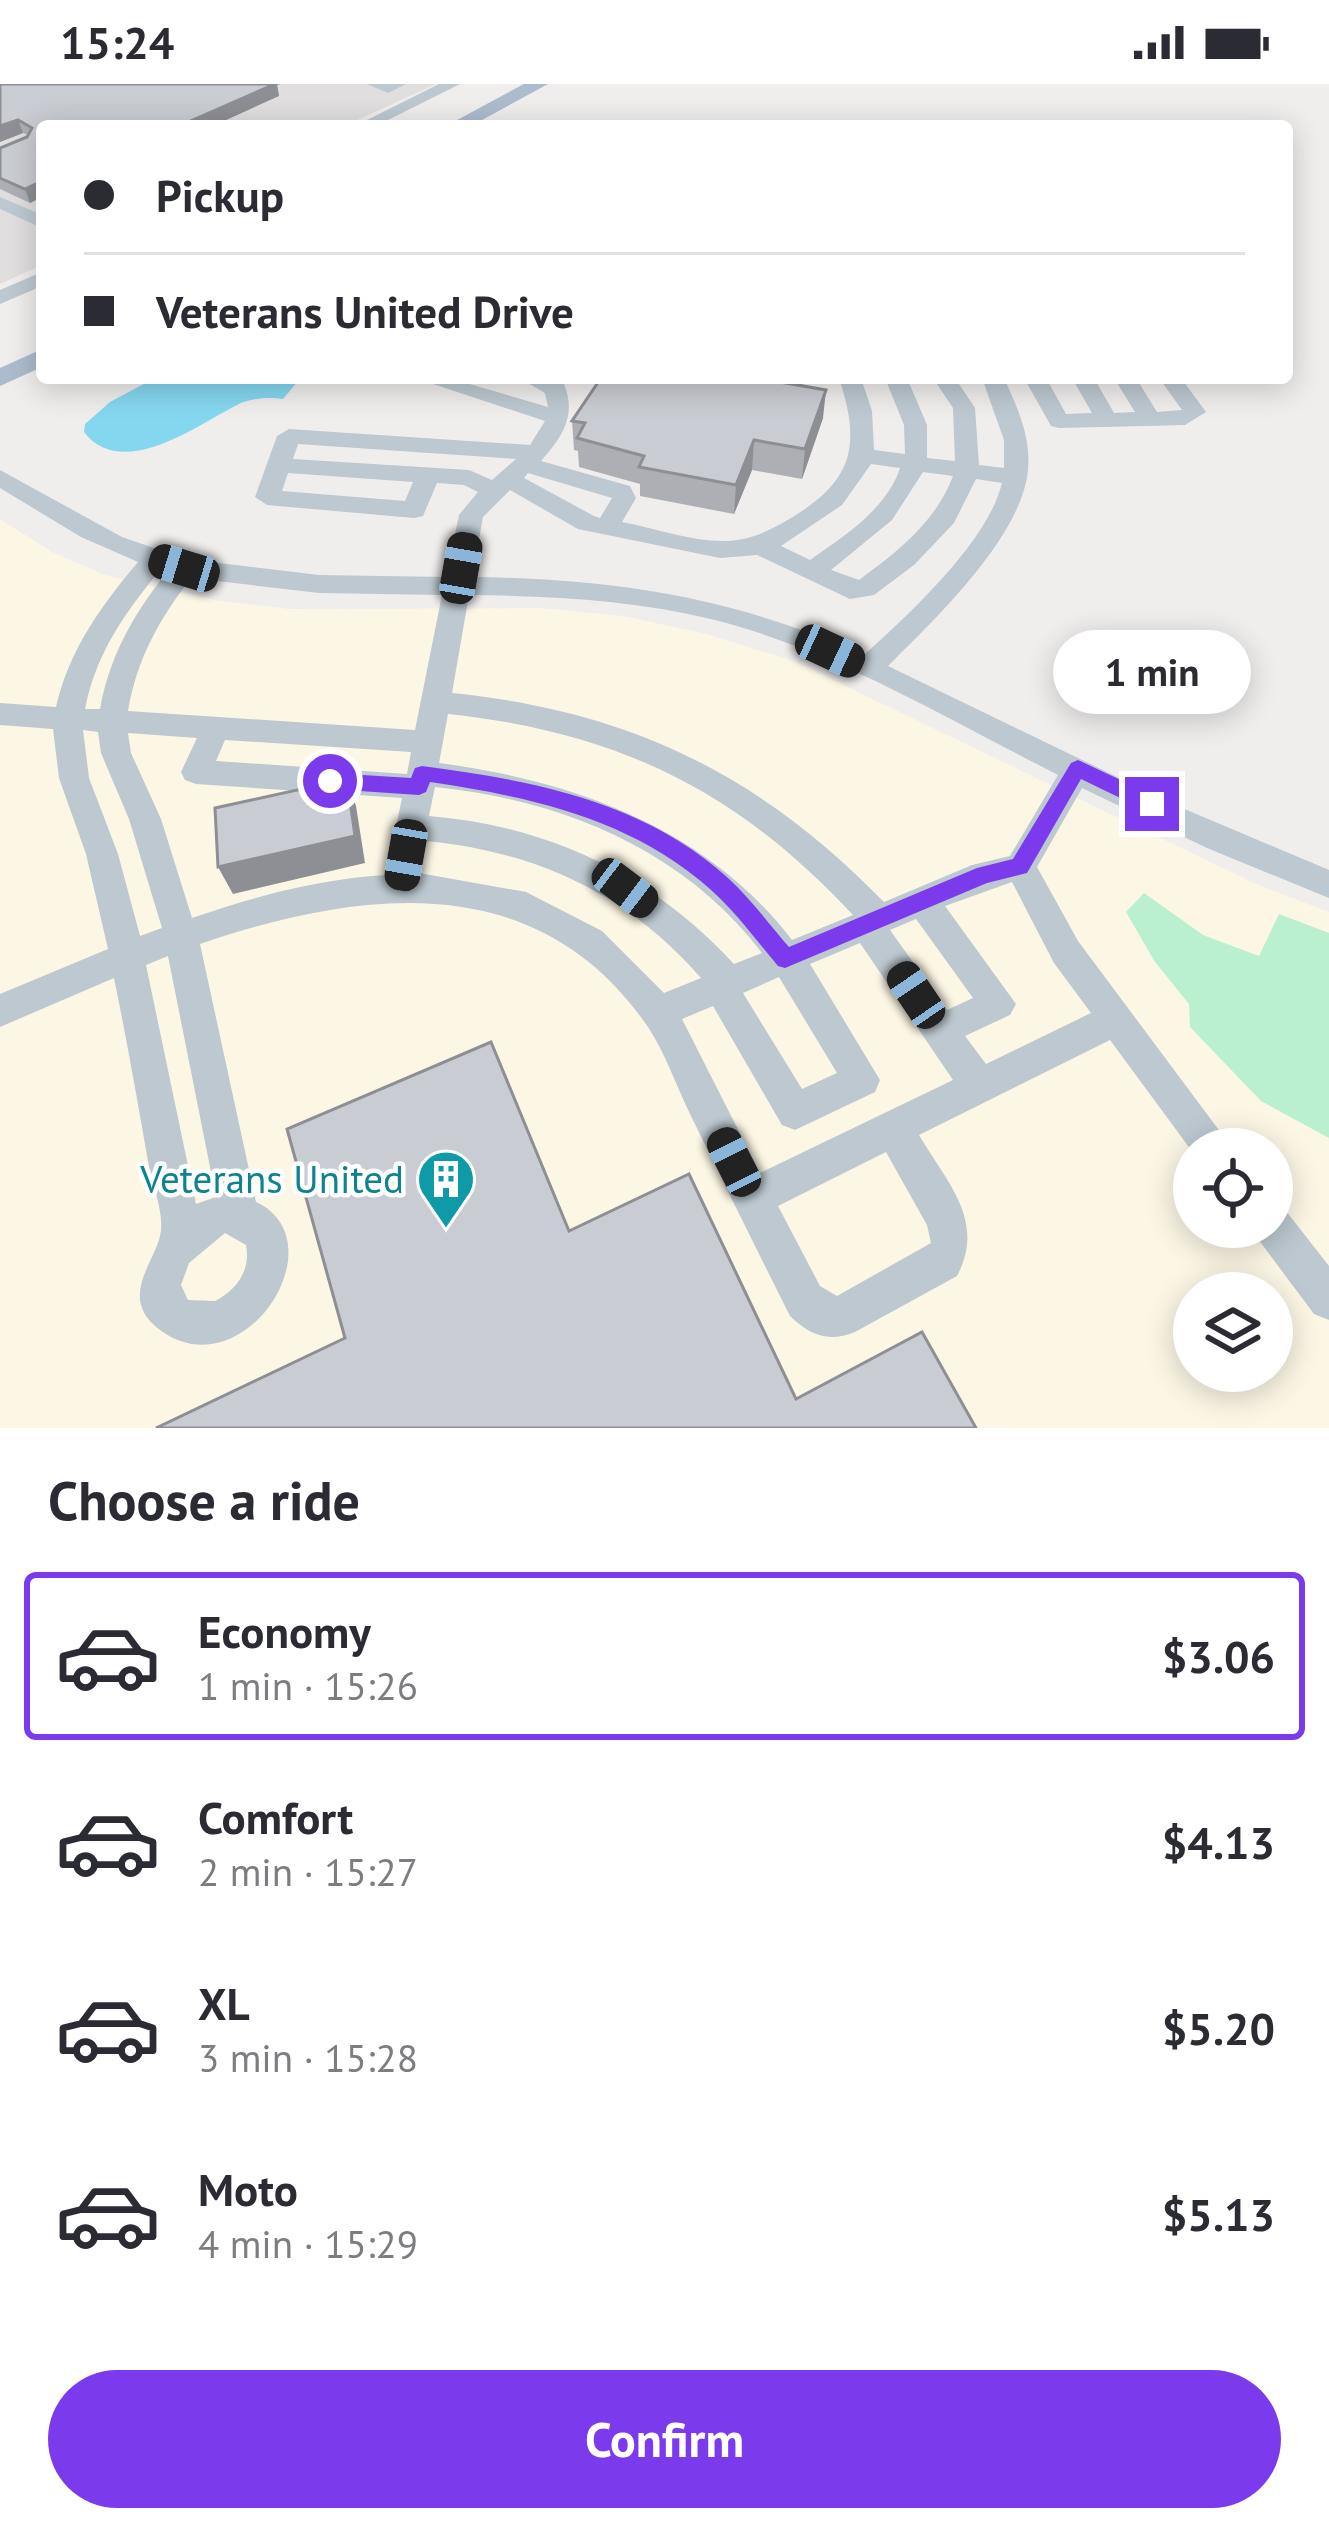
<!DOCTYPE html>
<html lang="en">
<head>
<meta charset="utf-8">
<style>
  body { margin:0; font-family:"PT Sans",sans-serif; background:#f2f2f3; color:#2b2b33; height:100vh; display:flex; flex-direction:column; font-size:45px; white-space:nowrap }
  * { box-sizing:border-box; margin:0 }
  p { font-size:39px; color:#7c7c81 }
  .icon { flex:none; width:66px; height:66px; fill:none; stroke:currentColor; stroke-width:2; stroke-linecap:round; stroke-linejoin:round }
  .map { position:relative; height:1344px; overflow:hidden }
  .details { display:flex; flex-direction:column; background:#fff; flex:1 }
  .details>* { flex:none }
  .guide { position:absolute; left:36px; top:36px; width:1257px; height:264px; border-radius:12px; box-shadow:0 6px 30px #0003; display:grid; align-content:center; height:264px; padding:0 48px; background:#fff }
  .buttons { position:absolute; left:1173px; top:1044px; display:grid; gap:24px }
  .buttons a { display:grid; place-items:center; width:120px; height:120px; border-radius:50%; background:#fff; box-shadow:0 6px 30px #0003; font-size:60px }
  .end { position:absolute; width:54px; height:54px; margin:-27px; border:15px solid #7c3aed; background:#fff; box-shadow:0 0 0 6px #fff }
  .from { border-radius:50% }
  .bubble { position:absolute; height:84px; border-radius:42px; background:#fff; box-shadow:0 6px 30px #0003; font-size:39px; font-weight:600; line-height:84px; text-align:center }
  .car { position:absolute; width:36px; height:72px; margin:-36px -18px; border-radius:15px; box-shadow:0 0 9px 3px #0007; background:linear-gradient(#222 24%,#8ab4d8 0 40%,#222 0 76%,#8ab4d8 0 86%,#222 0) }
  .guide b { display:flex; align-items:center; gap:42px; height:114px; font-size:45px }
  .guide b+b { border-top:3px solid #e1e1e2 }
  .guide i { width:30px; height:30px; background:#2b2b33 }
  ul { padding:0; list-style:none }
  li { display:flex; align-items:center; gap:36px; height:168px; margin:0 24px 18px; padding:0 24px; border:6px solid transparent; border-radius:12px }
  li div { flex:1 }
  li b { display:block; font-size:45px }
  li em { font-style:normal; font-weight:600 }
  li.active { border-color:#7c3aed }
  li>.icon { width:108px; height:108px; stroke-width:1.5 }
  h2 { padding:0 48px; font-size:54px; line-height:144px }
  .button { display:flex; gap:24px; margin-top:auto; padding:24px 48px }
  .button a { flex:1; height:138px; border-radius:72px; background:#7c3aed; color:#fff; font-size:48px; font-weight:600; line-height:138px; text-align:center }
  .status { display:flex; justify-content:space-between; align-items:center; height:84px; padding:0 60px; background:#fff; direction:ltr }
  .status svg { height:33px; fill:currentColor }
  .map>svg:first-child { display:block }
  .commercial { fill:#fcf6e5; fill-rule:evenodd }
  .education { fill:#e1dedf }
  .green { fill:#baf0d0 }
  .water { fill:#85d7ef }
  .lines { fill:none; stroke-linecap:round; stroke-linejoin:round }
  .minor { fill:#bdc8d0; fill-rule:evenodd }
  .major { fill:#acbcce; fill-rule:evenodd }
  .wall { fill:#aeafb5 }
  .shaded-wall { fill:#8d8f94 }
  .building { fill:#caccd3; stroke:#8d8f94; stroke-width:3 }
  .route { fill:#7c3aed }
  .labels { text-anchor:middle; stroke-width:9; stroke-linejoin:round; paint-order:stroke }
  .near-culture-label { font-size:39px; fill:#0d838f; stroke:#fff; text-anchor:end }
</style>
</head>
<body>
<div class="status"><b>15:24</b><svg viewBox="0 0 49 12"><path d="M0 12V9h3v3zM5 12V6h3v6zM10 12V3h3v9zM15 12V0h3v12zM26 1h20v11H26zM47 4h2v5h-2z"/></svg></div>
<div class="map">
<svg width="1329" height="1344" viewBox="0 0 1329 1344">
  <rect width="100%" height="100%" fill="#f0eded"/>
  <path class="commercial" d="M0,435L52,468L105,491L215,516L290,525L542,524L623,532L707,550L796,578L1254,799L1329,828V1344H0ZM1194,1065H1272V1143H1194ZM1194,1209H1272V1287H1194Z"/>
  <path class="education" d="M0,0H436L344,42H42V181L0,200Z"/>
  <path class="green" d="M1144,809L1203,851L1259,872L1279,830L1329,849V1054L1261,1017L1190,943L1189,920L1155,878L1126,828Z"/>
  <path class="water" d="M155,294H283L298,297L283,315C268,313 251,314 237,321C199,340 122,398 84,348L85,340L110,318Z"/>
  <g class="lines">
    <path class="minor" d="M367,0H406L388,9Z
      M439,0H460L376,42H355Z
      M0,113L42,131V144L0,125Z
      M42,188V202L0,220V206Z
      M415,294H449L548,323L545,309L519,294H549L564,300C577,331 562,354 541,377L630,402L636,414L622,438C654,444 690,457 723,457C749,457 769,447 791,434C854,396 861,361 839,294H861L872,327L874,366L905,370L904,341L885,294H907L927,341V374L955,377L953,324L933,294H955L975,324L979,381L1004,384V356L982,294H1004C1017,323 1031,352 1028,385C1023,452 934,536 888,582L1175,721L1329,786V814L1207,764L1082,704L1037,783L1078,857L1233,1065H1194V1070L1110,956L919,1051C948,1100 986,1137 957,1192L855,1248C828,1259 810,1251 790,1232C757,1166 724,1100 692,1034C677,1004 666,970 648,943C538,782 361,805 200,860L256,1118C340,1157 244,1308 160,1246C115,1213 159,1175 161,1146C163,1127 153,1102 149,1083C138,1020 127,957 114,894L0,943V910L108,865L86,770L59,694L53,645L0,641V619L56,623C69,566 101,522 138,478L81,453L0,404V386L122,453L186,475L319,491L446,493L459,431L478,408L464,401L437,399L423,432L414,434L267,421L255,413L277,352L289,345L530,361L545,337ZM298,360L516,375L492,396L469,386L293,375ZM871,380L900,384C886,426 844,452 810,476L781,462L842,421ZM923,388L953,392C936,438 897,468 859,496L831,486L892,436ZM288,389L413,398L405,417L282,407ZM528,389L612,414L600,434L594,432L524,394ZM976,395L1002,399C988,458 908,531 864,571C732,513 616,495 472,493L483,433L510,406L578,445L720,474L757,471L850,515L874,511L914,481L954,439ZM160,486L167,488C133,531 110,571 100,625H85C96,569 125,529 160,486ZM191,494L319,509L442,511L415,646L128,627C137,574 159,536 191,494ZM469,511C552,512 634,516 715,536C831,565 952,637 1058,691L1010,772L972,781L884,818C759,690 630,627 452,609ZM448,630C617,648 737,706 853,831L792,856C706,744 575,697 439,679ZM83,646L98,648L101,669L129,735L162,844L140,852L118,770L89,694ZM128,649L197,654L181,688L185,696L196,700L402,714L386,791C319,795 256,812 192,834L161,735L131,669ZM225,656L411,668L407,690L216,677ZM435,703C561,716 683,765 762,869L734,880C652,791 550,742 429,732ZM425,757C535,767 628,810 701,894L664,909L602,847L526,808L419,789ZM1012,798L1054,879L1091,929L986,980L965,952L1010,931L1016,920L945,822ZM916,835L973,914L947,926L890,846ZM860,859L953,996L760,1089L682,935L713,922L782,1041L795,1046L875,1008L880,996L810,880ZM168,872L216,1113L196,1120L146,881ZM779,893L837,989L802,1005L743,909ZM886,1068L927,1141L931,1159L837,1212L820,1202L778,1122ZM225,1149L246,1161C251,1186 237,1206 215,1217L188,1216L181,1201L189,1179Z
      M1024,294H1046L1066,330L1092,329L1072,294H1094L1114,329L1135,328L1114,294H1136L1157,328L1182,326L1159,294H1181L1206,328L1185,341L1059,344L1051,342Z
      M1272,1121L1286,1127L1329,1182V1236L1314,1230L1258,1155L1253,1143H1272Z"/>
    <path class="major" d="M524,0H548L471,42H446Z
      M42,265V283L0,302V284Z"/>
  </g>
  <path class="wall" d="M0,0H280L277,1L279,12L42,42V113L30,119L0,105V64L28,51L23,49L0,58Z
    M823,334L802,395L752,386L734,430L640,412V400L579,383L578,367L574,366L572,337Z"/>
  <path class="shaded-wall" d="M262,0H280L277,1L279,12L213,42H179Z
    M18,36L23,49L0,58V42Z
    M42,97V113L30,119L25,105Z
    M826,306L823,334L802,395L805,365Z
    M754,356L752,386L734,430L736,401Z
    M347,695L356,722L365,779L233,810L218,783Z"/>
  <path class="building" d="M0,0H275L179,42H42V97L25,105L0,94V64L27,53L32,44L18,36L0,42Z
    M601,294H757L826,306L805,365L754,356L736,401L639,383L644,372L577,354L585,339L572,337Z
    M347,695L355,752L218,783L215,724Z
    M491,958L569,1147L689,1090L796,1315L922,1248L976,1344H156L345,1254L287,1045Z"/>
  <path class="route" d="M1078,676L1159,714V726H1145L1081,695L1027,789L987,799L785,884L778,882C756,856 735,827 710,805C631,735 532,713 430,698L426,708L419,711L330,705L320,697L330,689L411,694L415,684L422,682C530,696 644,717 728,794C750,814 769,840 789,863L977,784L1013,775L1071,679Z"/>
  <defs>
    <symbol id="building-pin" viewBox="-11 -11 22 30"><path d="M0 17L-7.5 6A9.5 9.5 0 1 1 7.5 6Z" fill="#0f9aa8" stroke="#fff"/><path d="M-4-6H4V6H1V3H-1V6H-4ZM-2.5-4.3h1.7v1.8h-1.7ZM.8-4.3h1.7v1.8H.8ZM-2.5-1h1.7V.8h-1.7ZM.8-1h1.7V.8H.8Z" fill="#fff"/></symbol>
  </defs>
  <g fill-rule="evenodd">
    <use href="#building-pin" x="413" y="1062" width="66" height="90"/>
  </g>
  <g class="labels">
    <g class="near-culture-label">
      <text x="404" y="1109">Veterans United</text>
    </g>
  </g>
</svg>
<div class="buttons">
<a><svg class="icon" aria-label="locate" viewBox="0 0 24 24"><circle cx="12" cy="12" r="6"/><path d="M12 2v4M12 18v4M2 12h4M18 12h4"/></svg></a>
<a><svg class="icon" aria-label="layers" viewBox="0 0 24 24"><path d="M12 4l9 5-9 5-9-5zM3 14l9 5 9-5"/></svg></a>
</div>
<i class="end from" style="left:330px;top:697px"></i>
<i class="end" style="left:1152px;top:720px"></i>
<div class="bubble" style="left:1053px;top:546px;width:198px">1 min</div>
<i class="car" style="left:184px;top:484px;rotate:287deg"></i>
<i class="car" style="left:461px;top:484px;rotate:10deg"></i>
<i class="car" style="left:830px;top:567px;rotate:115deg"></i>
<i class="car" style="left:406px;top:771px;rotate:190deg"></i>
<i class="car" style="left:625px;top:804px;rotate:127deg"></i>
<i class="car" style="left:916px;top:911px;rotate:326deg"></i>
<i class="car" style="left:734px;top:1078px;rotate:333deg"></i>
<div class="guide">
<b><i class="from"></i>Pickup</b>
<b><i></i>Veterans United Drive</b>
</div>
</div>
<section class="details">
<h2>Choose a ride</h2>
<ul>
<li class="active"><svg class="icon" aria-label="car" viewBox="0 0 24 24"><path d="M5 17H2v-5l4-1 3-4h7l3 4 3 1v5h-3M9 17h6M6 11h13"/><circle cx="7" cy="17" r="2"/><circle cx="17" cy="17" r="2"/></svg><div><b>Economy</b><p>1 min · 15:26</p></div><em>$3.06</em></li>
<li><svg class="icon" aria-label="car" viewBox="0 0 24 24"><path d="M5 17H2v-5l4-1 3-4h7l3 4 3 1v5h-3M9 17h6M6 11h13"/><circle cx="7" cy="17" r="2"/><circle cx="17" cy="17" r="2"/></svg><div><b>Comfort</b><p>2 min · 15:27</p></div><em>$4.13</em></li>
<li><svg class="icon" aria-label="car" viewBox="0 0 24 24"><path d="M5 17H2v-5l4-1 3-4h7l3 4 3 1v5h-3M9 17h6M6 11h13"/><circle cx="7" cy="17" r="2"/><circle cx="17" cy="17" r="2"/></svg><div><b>XL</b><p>3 min · 15:28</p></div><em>$5.20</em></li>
<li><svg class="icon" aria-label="car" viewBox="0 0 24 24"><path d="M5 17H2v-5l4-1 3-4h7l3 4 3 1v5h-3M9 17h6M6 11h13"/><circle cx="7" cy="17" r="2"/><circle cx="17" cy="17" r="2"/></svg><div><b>Moto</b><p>4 min · 15:29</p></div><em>$5.13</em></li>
</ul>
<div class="button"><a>Confirm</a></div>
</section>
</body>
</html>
